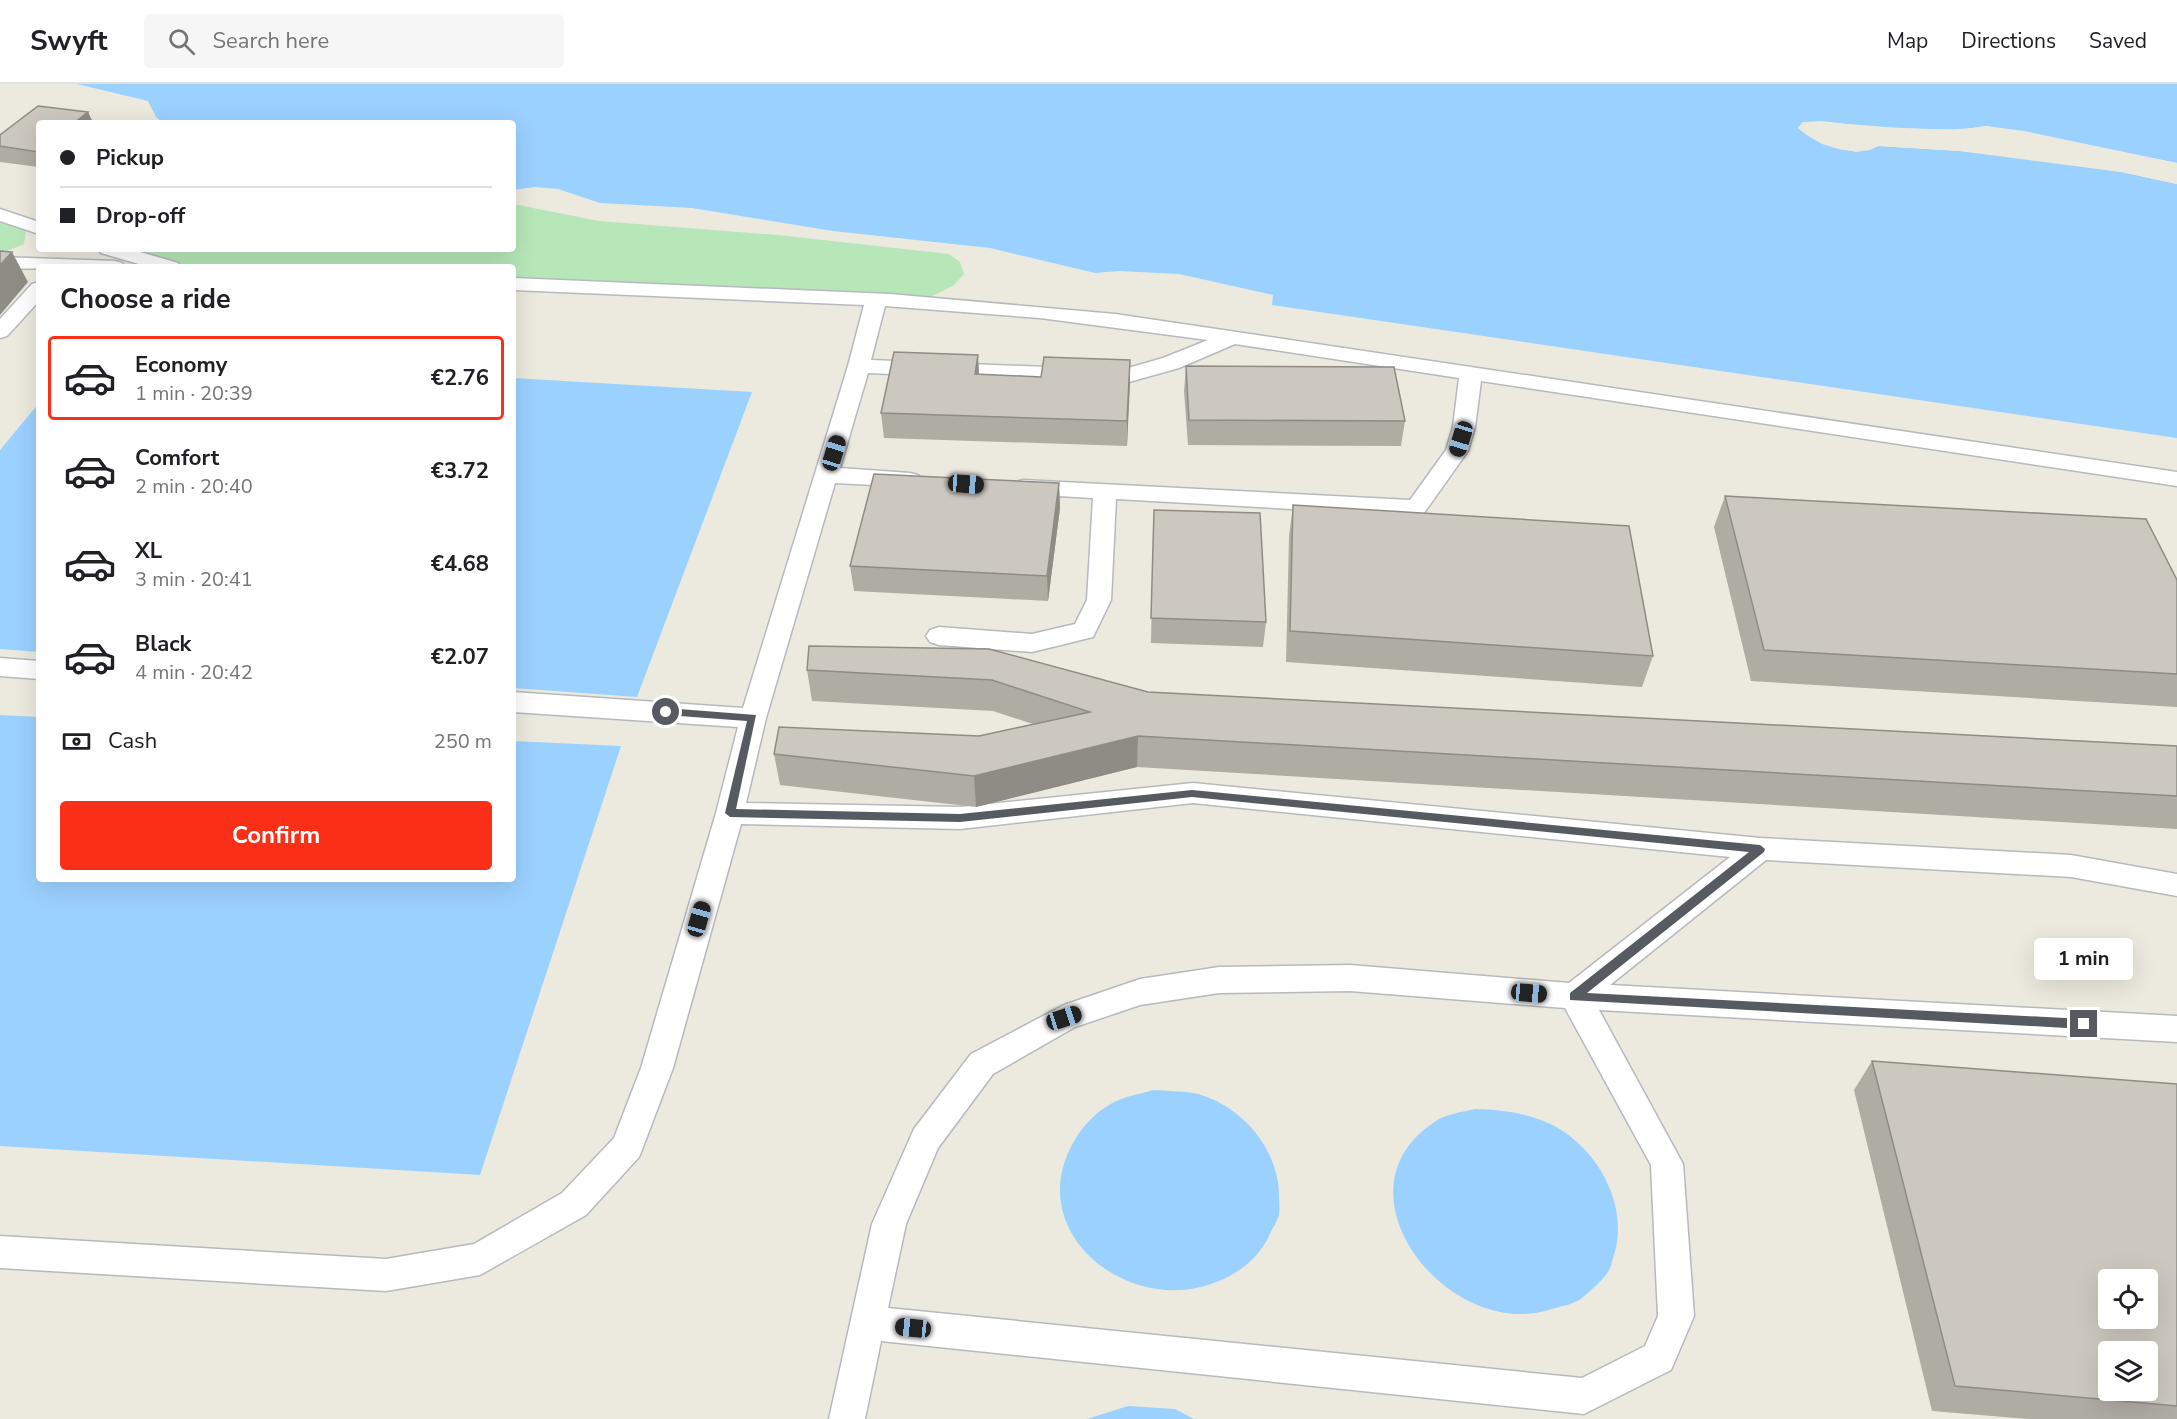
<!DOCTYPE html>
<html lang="en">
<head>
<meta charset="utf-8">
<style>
  body { margin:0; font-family:"Nunito Sans",sans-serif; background:#f6f6f6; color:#202124; height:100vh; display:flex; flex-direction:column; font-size:22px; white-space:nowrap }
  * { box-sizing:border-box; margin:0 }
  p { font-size:20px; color:#757577 }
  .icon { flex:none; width:33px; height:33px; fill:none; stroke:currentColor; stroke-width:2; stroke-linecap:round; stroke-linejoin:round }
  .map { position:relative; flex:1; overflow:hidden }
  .sheet { position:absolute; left:36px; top:180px; width:480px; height:618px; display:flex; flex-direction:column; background:#fff; border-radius:6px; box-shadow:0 6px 24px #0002 }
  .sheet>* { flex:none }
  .hud { position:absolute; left:36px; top:36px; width:480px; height:132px; border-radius:6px; box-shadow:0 6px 24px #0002; display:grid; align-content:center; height:132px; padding:0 24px; background:#fff }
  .fabs { position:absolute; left:2098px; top:1185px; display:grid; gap:12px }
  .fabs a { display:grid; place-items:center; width:60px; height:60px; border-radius:6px; background:#fff; box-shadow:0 6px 24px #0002; font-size:30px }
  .end { position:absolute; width:27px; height:27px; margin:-14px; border:8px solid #575b61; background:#fff; box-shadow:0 0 0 3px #fff }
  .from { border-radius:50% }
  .bubble { position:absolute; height:42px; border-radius:6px; background:#fff; box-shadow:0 6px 24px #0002; font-size:20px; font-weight:700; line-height:42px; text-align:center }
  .car { position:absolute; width:18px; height:36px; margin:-18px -9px; border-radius:8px; box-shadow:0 0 4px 2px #0007; background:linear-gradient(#222 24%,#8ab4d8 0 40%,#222 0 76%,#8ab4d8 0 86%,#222 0) }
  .hud b { display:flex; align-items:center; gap:21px; height:57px; font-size:22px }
  .hud b+b { border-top:2px solid #e0e0e0 }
  .hud i { width:15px; height:15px; background:#202124 }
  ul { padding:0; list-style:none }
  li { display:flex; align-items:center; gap:18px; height:84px; margin:0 12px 9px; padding:0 12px; border:3px solid transparent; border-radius:6px }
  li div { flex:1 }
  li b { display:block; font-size:22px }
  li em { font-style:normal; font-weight:700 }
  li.active { border-color:#f92f17 }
  li>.icon { width:54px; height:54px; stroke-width:1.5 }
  h2 { padding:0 24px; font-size:27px; line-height:72px }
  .pay { display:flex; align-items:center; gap:15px; height:66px; padding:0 24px; font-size:22px }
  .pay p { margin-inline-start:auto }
  .button { display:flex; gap:12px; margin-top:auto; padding:12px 24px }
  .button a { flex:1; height:69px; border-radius:6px; background:#f92f17; color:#fff; font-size:24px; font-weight:700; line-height:69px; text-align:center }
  header { display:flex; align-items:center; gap:36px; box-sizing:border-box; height:84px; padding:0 30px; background:#fff; border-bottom:2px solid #e0e0e0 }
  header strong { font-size:28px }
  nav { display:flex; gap:33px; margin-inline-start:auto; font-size:21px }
  .search { width:420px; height:54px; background:#f6f6f6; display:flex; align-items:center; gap:15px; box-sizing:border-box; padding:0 21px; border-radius:6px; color:#757577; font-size:22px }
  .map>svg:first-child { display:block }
  .green { fill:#b7e7b8 }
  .water { fill:#9bd1ff }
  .pier { fill:#eceade }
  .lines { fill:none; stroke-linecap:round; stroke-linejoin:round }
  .lane-casing { stroke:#b6b9bf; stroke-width:3 }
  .lane { fill:#fff; fill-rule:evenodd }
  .wall { fill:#afaca4 }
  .shaded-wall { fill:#8f8c86 }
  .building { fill:#ccc8bf; stroke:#8f8c86; stroke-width:1.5; fill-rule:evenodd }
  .route { fill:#575b61 }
</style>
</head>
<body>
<header>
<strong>Swyft</strong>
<div class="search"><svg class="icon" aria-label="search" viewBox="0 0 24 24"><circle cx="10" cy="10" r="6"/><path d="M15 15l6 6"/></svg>Search here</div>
<nav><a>Map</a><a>Directions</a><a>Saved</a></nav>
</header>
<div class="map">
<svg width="2177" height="1335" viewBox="0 0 2177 1335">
  <rect width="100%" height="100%" fill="#eceade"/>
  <path class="green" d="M513,120L599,137L778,151L949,170L960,178L964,190L953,202L926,215L513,200V183H172L115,165H513Z
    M0,133L16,136L26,147L24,160L0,170Z"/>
  <path class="water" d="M77,0H2177V79L1986,42C1926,52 1864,38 1803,38L1798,44C1816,61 1855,75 1878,62L1960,67L2045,77L2122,88L2177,100V354L1272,221L1273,211L1179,190L1119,187L1095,189L990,164L833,147L692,124L600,119L558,105L535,103L513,106V39H163L156,33L148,17Z
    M513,294L752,308L637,613L513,604Z
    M39,319V568L0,565V366Z
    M0,631L39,633V795H513V657L621,662L480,1091L0,1062Z
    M1153,1006C1166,1007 1181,1007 1194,1009C1240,1020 1277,1062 1279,1109C1279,1116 1280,1125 1279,1131C1277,1138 1272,1145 1269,1152C1257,1177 1234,1193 1208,1201C1123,1228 1024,1146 1073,1059C1082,1042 1097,1027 1114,1018C1126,1012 1141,1010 1153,1006Z
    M1475,1025C1504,1026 1532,1029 1558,1044C1600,1069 1629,1123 1614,1171C1612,1176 1611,1184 1608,1188C1602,1197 1590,1207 1582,1214C1575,1220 1562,1222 1552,1225C1449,1260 1327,1106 1436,1037C1446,1030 1463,1028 1475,1025Z
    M1128,1322L1175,1325L1194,1335H1087Z"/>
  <path class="pier" d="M1821,37L1875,43L1961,46L1986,42L2024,47L2177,79V82L1986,45L1961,49L1875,46L1821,40L1804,41L1802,44L1823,57L1856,65L1878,59L1961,64L2122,85L2177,97V100L2121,88L1960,67L1878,62L1870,66L1856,68L1822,60L1798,44L1803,38Z"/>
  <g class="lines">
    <defs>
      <path id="lane" d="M0,125L39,138V150L0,137Z
        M98,165H130L178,179L181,183H149L101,169Z
        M0,173L115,177L122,179L125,183L0,185Z
        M513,194L890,210L1115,230L2177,388V402L1481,297L1475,343L1468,367L1424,429L1416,432L1116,415L1111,516L1093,553L1032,568L939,561L930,558L926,552L930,546L939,543L1032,550L1075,540L1087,516L1093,414L1023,410L1015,408L1011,403L1015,398L1023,396L1410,416L1446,366L1453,343L1459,294L1235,260L1179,284L1122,300L868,289L840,384L910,389L918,391L922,396L918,401L910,403L835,399L766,634L746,719L960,723L1193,699L1760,754L2071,771L2177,790V812L2071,793L1766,776L1610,901L2177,932V958L1599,926L1683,1080L1694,1232L1671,1286L1584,1330L881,1257L865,1335H829L872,1140L914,1045L971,970L1064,921L1140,895L1219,883L1350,881L1569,899L1730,773L1193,719L960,745L741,740L673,984L643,1063L639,1073L586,1131L480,1191L386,1207L0,1184V1152L386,1175L474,1160L562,1109L614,1054L641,984L716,729L738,643L513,628V608L743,624L848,282L864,221L513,206ZM885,222L1040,234L1208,256L1163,274L1121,286L871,276ZM1350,907L1565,924L1651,1081L1658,1232L1645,1262L1582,1294L888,1224L906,1140L938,1064L993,990L1075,943L1140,921L1219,909Z
        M39,198V217L7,252L0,254V235L32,200Z
        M0,574L39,577V595L0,592Z"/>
    </defs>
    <use href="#lane" class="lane-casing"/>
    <use href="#lane" class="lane"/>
  </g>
  <path class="wall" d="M38,22L88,28L93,39H39V83L0,78V51Z
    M978,271L979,291L1041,293L1130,276L1127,362L884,354L881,329Z
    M1186,282L1405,337L1401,362L1188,361L1184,307Z
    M1059,399L1060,424L1048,517L854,507L850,482Z
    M1725,412L2177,496V623L1751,597L1714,443Z
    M1293,421L1653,572L1642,603L1286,578L1289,452Z
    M1153,451L1266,538L1263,563L1151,559Z
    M809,562L1148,608L2177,662V745L1137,683L976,723L780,701L774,670L979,652L1033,640L993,627L812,617L807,586Z
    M1872,977L2177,1000V1335H2028L1932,1327L1854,1006Z"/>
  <path class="shaded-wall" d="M88,28L93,39H74Z
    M12,168L28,198L0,231V181Z
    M978,271L979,296L975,290Z
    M1130,276V301L1127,362V337Z
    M1059,399L1060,424L1048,517L1047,492Z
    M1138,652L1137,683L976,723L974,692Z"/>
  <path class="building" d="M38,22L88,28L74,39H39L38,68L0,62V51Z
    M0,167L12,168L0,181Z
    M894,268L978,271L975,290L1041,293L1044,273L1130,276L1127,337L881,329Z
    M1186,282L1394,283L1405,337L1189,336Z
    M874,390L1059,399L1047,492L850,482Z
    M1725,412L2146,435L2177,496V590L1764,566Z
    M1293,421L1629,442L1653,572L1290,547Z
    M1154,426L1260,429L1266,538L1151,534Z
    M809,562L989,565L1148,608L2177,662V712L1138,652L974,692L774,670L779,643L979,652L1090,628L992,596L807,586Z
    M1872,977L2177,1000V1322L1955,1302ZM2109,1196H2148V1234H2109ZM2109,1268H2148V1306H2109Z"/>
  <path class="route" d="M666,624L756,631L736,725L960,730L1192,706L1760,761L1765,765L1764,768L1587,909L2084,935L2090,940L2084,945L1570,916V909L1749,768L1192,713L960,738L730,733L725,729L747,637L666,631L661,628Z"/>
</svg>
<div class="fabs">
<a><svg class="icon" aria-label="locate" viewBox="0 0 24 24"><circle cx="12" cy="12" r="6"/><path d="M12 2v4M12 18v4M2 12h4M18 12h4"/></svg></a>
<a><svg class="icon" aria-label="layers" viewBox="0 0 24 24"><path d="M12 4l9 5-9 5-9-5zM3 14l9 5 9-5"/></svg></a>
</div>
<i class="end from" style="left:666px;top:628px"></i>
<i class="end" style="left:2084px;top:940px"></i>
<div class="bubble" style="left:2034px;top:854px;width:99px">1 min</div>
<i class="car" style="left:1461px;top:355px;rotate:197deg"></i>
<i class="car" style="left:834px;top:369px;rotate:17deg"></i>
<i class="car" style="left:966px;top:400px;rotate:94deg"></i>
<i class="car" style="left:699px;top:835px;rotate:16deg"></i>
<i class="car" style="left:1529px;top:909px;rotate:95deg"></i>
<i class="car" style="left:1064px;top:934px;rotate:72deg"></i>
<i class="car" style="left:913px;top:1244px;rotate:276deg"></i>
<div class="hud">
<b><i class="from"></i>Pickup</b>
<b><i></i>Drop-off</b>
</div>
<section class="sheet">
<h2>Choose a ride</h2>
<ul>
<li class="active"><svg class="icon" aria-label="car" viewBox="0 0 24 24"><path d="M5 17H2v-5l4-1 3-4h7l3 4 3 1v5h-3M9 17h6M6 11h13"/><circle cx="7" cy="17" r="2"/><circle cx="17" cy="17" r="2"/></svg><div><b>Economy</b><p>1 min · 20:39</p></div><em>€2.76</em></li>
<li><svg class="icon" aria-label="car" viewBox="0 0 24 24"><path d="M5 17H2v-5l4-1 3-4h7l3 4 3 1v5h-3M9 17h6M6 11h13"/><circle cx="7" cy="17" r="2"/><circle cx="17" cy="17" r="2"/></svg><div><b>Comfort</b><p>2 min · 20:40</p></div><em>€3.72</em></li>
<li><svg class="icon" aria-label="car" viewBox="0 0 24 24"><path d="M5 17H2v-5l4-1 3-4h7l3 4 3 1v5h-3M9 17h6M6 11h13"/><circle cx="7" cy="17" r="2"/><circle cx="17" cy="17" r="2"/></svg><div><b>XL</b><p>3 min · 20:41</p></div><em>€4.68</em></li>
<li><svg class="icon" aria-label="car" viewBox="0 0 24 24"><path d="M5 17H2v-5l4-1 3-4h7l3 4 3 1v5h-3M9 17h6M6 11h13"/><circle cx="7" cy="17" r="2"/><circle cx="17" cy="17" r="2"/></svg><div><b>Black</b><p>4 min · 20:42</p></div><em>€2.07</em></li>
</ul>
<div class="pay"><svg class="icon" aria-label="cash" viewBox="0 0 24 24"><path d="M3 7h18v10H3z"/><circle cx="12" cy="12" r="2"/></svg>Cash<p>250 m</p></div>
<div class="button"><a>Confirm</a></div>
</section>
</div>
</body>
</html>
